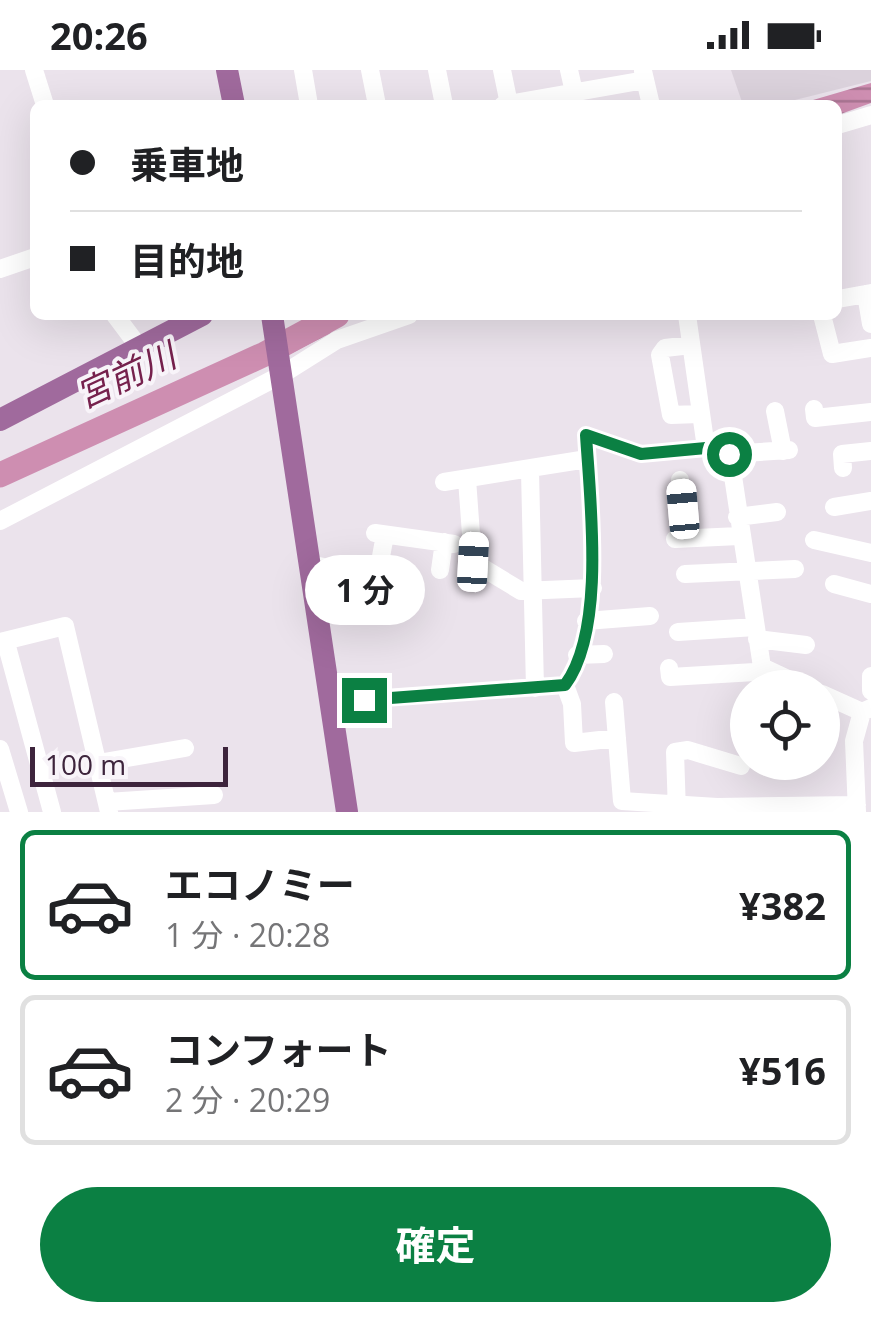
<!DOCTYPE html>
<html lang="ja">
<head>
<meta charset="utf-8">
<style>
  body { margin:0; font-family:"Open Sans","Noto Sans JP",sans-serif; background:#f6f6f6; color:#202124; height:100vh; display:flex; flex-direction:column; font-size:38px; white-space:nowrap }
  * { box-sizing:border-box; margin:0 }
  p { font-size:32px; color:#757577 }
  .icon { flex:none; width:55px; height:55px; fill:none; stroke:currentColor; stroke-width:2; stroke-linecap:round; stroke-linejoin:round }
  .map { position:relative; height:742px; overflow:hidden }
  .panel { display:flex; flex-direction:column; background:#fff; flex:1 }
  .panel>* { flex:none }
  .guide { position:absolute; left:30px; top:30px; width:812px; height:220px; border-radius:15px; box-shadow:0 10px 40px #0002; display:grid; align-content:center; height:220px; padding:0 40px; background:#fff }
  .controls { position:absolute; left:730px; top:600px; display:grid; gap:20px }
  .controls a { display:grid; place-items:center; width:110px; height:110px; border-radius:50%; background:#fff; box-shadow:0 10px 40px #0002; font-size:50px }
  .scale { position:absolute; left:30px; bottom:25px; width:198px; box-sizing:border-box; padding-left:10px; border:5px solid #3d243c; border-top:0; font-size:28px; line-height:35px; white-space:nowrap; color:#3d243c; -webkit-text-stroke:8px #f8f4f9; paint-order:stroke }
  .end { position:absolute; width:45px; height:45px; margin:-22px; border:12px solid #0b8043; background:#fff; box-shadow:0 0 0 5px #fff }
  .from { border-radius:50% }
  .bubble { position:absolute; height:70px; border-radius:35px; background:#fff; box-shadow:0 10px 40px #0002; font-size:32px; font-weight:700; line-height:70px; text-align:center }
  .car { position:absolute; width:30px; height:60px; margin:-30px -15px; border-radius:12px; box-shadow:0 0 8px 2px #0007; background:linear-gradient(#fff 24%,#345 0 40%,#fff 0 76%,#345 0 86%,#fff 0) }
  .guide b { display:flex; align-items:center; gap:35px; height:95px; font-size:38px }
  .guide b+b { border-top:2px solid #e0e0e0 }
  .guide i { width:25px; height:25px; background:#202124 }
  ul { padding:18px 0 0; list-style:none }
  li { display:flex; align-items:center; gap:30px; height:150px; margin:0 20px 15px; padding:0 20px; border:5px solid #e0e0e0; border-radius:15px }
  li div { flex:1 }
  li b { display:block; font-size:38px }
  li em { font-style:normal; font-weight:700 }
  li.active { border-color:#0b8043 }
  li>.icon { width:90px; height:90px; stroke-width:1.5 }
  .button { display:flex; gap:20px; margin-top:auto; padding:20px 40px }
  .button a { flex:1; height:115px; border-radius:60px; background:#0b8043; color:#fff; font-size:40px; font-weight:700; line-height:115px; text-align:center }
  .status { display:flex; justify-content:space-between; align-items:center; height:70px; padding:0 50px; background:#fff; direction:ltr }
  .status svg { height:28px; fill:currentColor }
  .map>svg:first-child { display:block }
  .built { fill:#dbd2dc }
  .water { fill:url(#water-rules) }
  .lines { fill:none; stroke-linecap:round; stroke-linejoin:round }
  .river { stroke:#ce8eb1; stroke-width:25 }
  .minor { stroke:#fff; stroke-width:18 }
  .major { stroke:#a06a9d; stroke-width:22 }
  .route { stroke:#0b8043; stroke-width:12 }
  .labels { text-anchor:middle; stroke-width:8; stroke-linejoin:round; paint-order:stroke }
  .water-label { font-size:35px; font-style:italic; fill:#76214d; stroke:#f8f4f9 }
</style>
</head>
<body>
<div class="status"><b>20:26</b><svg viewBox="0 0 49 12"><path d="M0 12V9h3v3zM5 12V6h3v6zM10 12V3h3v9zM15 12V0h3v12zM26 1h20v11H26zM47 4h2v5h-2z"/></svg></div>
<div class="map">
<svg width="871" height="742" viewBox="0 0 871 742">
  <defs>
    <pattern id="water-rules" width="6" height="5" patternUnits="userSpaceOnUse" patternTransform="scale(2.5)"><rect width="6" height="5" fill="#ce8eb1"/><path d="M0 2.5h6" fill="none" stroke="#a87491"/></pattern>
  </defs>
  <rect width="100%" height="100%" fill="#ebe3ec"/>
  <path class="built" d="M731,0H871V11L775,35H743Z"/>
  <path class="water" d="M871,13V33L838,45V35H796Z
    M324,245H352L329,264L288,285L283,265Z"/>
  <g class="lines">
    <path class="river" d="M0,405L265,284L337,245"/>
    <path class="minor" d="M34,0L45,35
      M303,0L309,35
      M370,0L377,35
      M437,0L444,35
      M502,0L509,34
      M569,0L574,22
      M643,1L651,35
      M503,35L645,10
      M838,55L871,45
      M0,199L35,187
      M866,224L871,254
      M838,229L871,223
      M115,245L139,277
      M687,245L706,378L729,384L731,393L762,597L807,618
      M822,245L832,284L871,278
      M691,275L665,278L660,285L671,345L699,344
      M814,339L815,348L871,342
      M775,341L783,381
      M729,384L789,380
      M843,398L842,384L871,381
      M530,401L535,618
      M467,409L473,492L521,521L593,518
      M680,410L686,468
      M444,412L587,389
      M834,437L871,431
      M737,447L777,442
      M0,451L283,304L337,270L409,245
      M375,463L454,474
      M675,469L739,466
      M814,470L871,483
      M309,494L389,510
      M440,500L444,472
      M685,504L795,499
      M377,508L385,465
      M834,514L871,524
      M586,551L650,546
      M678,562L755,557
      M757,569L806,575
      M0,572L65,556L109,742
      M8,580L52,742
      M577,585L604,584
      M669,598L670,607L755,602L762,597
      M871,606V621
      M565,615L572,634L574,673L617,668
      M822,624L862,642
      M329,632L565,615C606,559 590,432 586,365L641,384L706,378
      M614,632L622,731L717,737L857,735
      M0,679L19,742
      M98,693L185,678
      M107,732L214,725
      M677,742L675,682L688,680L741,696
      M857,742L854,671L862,642L871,638"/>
    <path class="major" d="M227,0L234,35
      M272,245L347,742
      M0,350L202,245"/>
  </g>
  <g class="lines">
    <path class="route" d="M364,630L565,615C606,560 590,431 586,365L641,384L706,378L729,384"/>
  </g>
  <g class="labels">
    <g class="water-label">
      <text transform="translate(126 306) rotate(-25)" y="12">宮前川</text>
    </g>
  </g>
</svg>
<div class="controls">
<a><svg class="icon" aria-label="locate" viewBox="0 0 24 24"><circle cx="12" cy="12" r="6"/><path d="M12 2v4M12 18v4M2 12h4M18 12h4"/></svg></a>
</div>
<div class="scale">100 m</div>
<i class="end from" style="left:729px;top:384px"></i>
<i class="end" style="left:364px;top:630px"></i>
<div class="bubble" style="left:305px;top:485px;width:120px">1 分</div>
<i class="car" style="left:683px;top:439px;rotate:355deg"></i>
<i class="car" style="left:473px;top:492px;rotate:3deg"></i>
<div class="guide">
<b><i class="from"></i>乗車地</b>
<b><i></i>目的地</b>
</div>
</div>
<section class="panel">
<ul>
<li class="active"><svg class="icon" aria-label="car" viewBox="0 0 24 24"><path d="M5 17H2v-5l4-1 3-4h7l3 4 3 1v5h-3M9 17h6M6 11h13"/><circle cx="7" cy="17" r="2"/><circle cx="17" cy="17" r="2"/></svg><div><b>エコノミー</b><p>1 分 · 20:28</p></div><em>¥382</em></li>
<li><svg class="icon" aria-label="car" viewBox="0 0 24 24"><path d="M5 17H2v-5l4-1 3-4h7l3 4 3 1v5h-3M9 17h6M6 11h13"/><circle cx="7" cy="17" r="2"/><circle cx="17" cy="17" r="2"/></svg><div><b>コンフォート</b><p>2 分 · 20:29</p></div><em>¥516</em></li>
</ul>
<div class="button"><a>確定</a></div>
</section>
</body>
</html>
